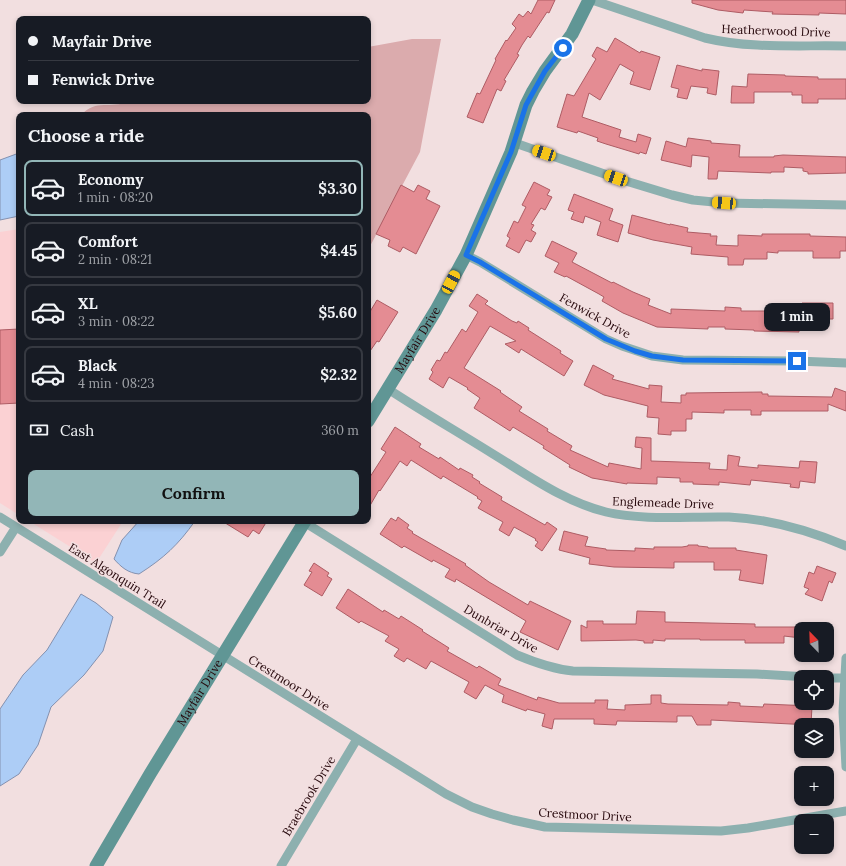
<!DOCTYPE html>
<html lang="en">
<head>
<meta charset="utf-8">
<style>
  body { margin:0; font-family:Lora,serif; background:#242831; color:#f1f3f6; height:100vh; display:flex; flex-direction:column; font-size:15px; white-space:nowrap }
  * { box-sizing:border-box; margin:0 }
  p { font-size:13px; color:#9ea1a6 }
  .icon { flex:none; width:22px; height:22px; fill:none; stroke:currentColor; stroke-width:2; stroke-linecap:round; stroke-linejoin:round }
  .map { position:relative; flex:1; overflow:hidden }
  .side { position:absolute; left:16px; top:112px; width:355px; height:412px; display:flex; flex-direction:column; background:#171b24; border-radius:8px; box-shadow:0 2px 6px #0003 }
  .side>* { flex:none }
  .banner { position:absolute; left:16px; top:16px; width:355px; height:88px; border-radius:8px; box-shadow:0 2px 6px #0003; display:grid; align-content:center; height:88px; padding:0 12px; background:#171b24 }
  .needle { width:26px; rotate:337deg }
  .tools { position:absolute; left:794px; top:622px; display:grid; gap:8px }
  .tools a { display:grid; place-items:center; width:40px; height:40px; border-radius:8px; background:#171b24; box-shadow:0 2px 6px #0003; font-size:20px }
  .end { position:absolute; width:18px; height:18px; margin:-9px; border:5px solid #1a73e8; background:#fff; box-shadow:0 0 0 2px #fff }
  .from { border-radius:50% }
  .bubble { position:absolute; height:28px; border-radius:8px; background:#171b24; box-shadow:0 2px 6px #0003; font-size:13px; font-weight:800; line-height:28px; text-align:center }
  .car { position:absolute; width:12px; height:24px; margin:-12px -6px; border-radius:5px; box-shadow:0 0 3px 1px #0007; background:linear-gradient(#f5c518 24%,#345 0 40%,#f5c518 0 76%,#345 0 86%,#f5c518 0) }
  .banner b { display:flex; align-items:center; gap:14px; height:38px; font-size:15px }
  .banner b+b { border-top:1px solid #363941 }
  .banner i { width:10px; height:10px; background:#f1f3f6 }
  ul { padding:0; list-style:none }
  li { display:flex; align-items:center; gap:12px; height:56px; margin:0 8px 6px; padding:0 4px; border:2px solid #363941; border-radius:8px }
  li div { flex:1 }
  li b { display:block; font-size:15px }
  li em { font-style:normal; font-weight:800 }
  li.on { border-color:#92b6b7 }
  li>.icon { width:36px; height:36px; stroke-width:1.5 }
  h2 { padding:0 12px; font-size:18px; line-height:48px }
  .pay { display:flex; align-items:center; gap:10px; height:44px; padding:0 12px; font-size:15px }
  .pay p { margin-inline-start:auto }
  .action { display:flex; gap:8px; margin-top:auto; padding:8px 12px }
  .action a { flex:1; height:46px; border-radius:8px; background:#92b6b7; color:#111; font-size:16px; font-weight:800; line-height:46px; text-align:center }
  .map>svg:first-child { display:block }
  .built { fill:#fbd1d3 }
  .green { fill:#dbabad }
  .water { fill:#adcdf6; stroke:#8491af }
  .building { fill:#e48c93; stroke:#ae5c64 }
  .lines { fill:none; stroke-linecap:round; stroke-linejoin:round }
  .street { stroke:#8db0af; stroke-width:9 }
  .secondary { stroke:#609695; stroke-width:13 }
  .route { stroke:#1a73e8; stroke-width:5 }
  .labels { text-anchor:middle; stroke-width:3; stroke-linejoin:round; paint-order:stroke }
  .street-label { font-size:12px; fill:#25060a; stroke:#f2dfe0 }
</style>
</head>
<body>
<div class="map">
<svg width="846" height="866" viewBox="0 0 846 866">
  <rect width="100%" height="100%" fill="#f2dfe0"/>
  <path class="built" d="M19,229V515L0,503V232Z
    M29,521H123L96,563Z"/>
  <path class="green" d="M412,39H441L420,152L368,250V115H81C97,98 110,110 129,101H368V47Z"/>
  <path class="water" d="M19,153V216L0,220V160Z
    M139,521H195C178,545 164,558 139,574C128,573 121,567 114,559L122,540Z
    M81,594L96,603L113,617L103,651L84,675L51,707L38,745L19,774L0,786V709L23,675L47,650Z"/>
  <path class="building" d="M538,0H555L549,13L547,12L530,38L528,36L522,45L517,54L519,55L504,80L506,81L501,91L497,89L483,123L467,117L477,93L480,94L496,60L495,59L506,40L507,41L516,28L512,24L519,14L523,17L528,11L531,14Z
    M692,0H846V14L819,13V15L772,14L773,12L744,10L743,13L718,10L692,3Z
    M615,38L640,53L641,51L660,57L650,90L630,84L634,72L620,64L600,100L589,93L582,117L621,130L619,137L636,142L638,134L651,138L646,154L640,152L639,154L606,144L597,141L598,138L578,131L577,133L557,127L567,94L574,96L596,59L592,56L597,47L607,52Z
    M677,65L702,71V69L719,71L716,95L707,93L708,88L691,86L687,99L677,97L679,89L671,87Z
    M748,74L785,75V76L818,77V79H846V99H818V103H802V95H792V92H754V103H731L732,86L747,87Z
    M688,138L711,141V143L740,145L739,157H774V156L783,155L846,157V173L808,174V172L803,171V168L784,167V172H771V173L718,171L717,179H708L709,157L692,155L691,167L661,160L666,141L686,147Z
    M534,182L550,190L547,195L552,197L545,210L541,208L531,224L534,225L531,230L536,233L531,242L526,240L519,253L506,246L510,238L507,236L514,221L518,223L526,207L522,205Z
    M401,185L414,192L418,185L430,191L426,199L440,206L416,254L403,247L400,252L388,246L390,240L376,234Z
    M574,194L613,209L609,220L623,225L618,242L597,235L601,222L585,216L583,223L571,219L574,212L568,210Z
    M632,215L670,225V224L688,228L687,232L711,234L710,236H717L716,245L738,246V235L762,236V234H810V236L846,237V251H840V258H813V251H778V253L767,252V259H744L743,265H728V257L691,254L692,247L653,240L628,233Z
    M552,241L577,253L572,262L612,283L613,282L633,292L650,299L648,305L671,314V309L725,311V307L741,308V311H775V314H802V303H833V319H806V329H799V332L754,331V330L725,329V327H708V329L657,327L623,313L602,301L604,297L599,294L566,276L565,277L554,272L559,263L545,256Z
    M477,294L488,301L485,304L512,321L517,323L518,321L529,328L528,330L561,351L560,353L573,361L564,376L521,349L519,353L505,344L516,341L490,326L464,368L501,391L500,392L522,407L519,411L548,429L547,431L572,446L570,450L608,467L609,463L641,469L642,448L635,447L636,437L651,438V461L710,463L709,469L727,470L728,455L740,457L738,466L758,468V465L799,468L800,461L817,462L815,483L800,481L799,488L790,487L791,484L751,480L750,485L719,482V485L693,484V482H680V478L657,477V484L627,483V484L592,478L569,467L570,465L543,448L544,446L513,427L510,431L474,408L480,398L467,389L468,388L449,377L443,388L429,379L433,372L431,370L437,360L440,361L445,352L447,353L462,329L466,332L478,312L469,306Z
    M377,300L398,312L379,342L377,341L368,354V315Z
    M19,329V403L0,404V330Z
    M593,365L614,376L612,379L649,389V385L662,386L661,402L681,403V395H686V393L762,392V394H768V396L832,397L835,388L846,392V411L828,404V411H761V415H751V410H724V413L692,412V419H686V431H671V435L658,434L659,418L647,417L648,406L604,395L584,385Z
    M395,427L421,444L419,447L439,459L440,457L459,470L460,468L473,475L472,477L480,482L479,483L502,497L501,500L545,525L547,522L557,529L542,551L535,546L538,542L535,540L536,539L514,527L509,536L499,530L503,522L478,508L482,501L477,498L478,497L443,476L441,479L411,460L407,466L400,461L380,491L379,490L368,509V480L386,452L381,449Z
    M398,517L409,525L407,528L413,532L412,533L466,564L465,565L489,582L528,605L530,601L571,621L558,650L520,632L526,621L456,579L455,582L445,577L450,569L433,560L432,562L404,546L402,548L380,534L391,518L396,521Z
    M222,521H267L259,534L253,530L248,537Z
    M564,531L588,537L585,546L606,549V550L635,551V548L654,549V547H682L688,546V545H698V546L708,547V548H736V550L767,555L763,584L739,580L741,570H714V562H674V568L614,567L589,564L590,558L559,550Z
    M314,563L329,573L327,576L332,579L322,596L304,585L312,572L309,571Z
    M817,566L836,573L832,583L829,581L822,601L805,594L809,589L804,587L809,572L814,574Z
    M348,589L383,612L384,610L399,619L401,616L423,630L422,631L449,648L447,651L477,668L479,666L501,679L498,685L537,700L538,697L559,703H595V700H608L607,709L625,710V705L651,704V695H661V703L668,704L728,705V702L740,703V706L763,707L764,704L812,706L811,725L711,720V725H697L692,716H677V722L617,721L616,725L594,724V719H554L552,729L542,726L545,714L527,709L526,711L502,702L504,695L485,685L476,699L464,692L469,682L431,661L426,669L407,658L404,662L394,656L399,649L385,641L389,636L361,621L359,623L336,608Z
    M637,611L665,612V622L755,624V627H796L801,628V638L784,636V643H745V640H700V639H665V641L653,640V643H644V641L636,640L581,641V625L587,628V621H603V624H636Z"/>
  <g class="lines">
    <path class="street" d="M592,0L705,38C751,49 799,45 846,46
      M515,143L616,178L672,195L693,200L724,203L846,205
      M466,255L480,262L606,339L622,346L652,356L683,360L797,361L846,363
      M388,389C423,412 458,432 493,454C529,476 565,502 606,512C643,521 691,516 729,517C770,519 808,530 846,546
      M0,517L446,794L472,807L492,814L513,820L545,827L721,831L748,828L846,811
      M304,522L517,655C536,663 553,669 573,671L757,674L808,677
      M0,552L16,527
      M846,658L843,712L846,767
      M827,678H844
      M281,866L357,739"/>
    <g class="secondary">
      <path id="s1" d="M368,421L436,310L466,255L511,152L526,105L533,91L545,71L572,34L589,0"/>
      <path id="s2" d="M96,866L150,774L305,521"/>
    </g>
  </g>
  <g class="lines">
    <path class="route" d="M563,48L545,71L526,105L511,152L466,255L480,262L606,339L635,351L652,356L683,360L797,361"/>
  </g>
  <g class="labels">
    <g class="street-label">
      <text transform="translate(776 31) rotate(2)" y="4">Heatherwood Drive</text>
      <text transform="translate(595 316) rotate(29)" y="4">Fenwick Drive</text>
      <text dy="4" stroke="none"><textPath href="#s1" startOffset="95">Mayfair Drive</textPath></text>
      <text transform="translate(663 503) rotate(2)" y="4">Englemeade Drive</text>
      <text transform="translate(117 576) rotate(32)" y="4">East Algonquin Trail</text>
      <text transform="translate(501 629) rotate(30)" y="4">Dunbriar Drive</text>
      <text transform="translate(289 683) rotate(32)" y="4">Crestmoor Drive</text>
      <text dy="4" stroke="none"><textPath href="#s2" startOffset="202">Mayfair Drive</textPath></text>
      <text transform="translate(309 796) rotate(-59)" y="4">Braebrook Drive</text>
      <text transform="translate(585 815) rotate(3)" y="4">Crestmoor Drive</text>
    </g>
  </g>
</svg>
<div class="tools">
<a><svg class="needle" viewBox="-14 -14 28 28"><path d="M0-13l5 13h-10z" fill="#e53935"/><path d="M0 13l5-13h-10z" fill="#9ea1a6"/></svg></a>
<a><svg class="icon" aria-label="locate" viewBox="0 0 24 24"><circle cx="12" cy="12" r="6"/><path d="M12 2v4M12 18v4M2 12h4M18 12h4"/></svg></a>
<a><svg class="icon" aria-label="layers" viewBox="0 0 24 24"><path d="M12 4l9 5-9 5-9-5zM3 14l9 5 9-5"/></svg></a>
<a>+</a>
<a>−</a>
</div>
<i class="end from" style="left:563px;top:48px"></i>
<i class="end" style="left:797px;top:361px"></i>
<div class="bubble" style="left:764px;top:303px;width:66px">1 min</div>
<i class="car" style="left:544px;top:153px;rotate:289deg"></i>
<i class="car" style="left:616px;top:178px;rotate:289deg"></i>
<i class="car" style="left:724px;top:203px;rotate:274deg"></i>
<i class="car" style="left:451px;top:282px;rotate:28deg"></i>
<div class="banner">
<b><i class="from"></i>Mayfair Drive</b>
<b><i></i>Fenwick Drive</b>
</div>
<section class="side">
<h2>Choose a ride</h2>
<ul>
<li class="on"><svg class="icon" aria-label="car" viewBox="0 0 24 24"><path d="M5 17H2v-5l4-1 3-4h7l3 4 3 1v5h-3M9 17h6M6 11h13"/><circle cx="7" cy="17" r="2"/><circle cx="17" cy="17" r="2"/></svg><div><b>Economy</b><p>1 min · 08:20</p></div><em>$3.30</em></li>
<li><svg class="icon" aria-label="car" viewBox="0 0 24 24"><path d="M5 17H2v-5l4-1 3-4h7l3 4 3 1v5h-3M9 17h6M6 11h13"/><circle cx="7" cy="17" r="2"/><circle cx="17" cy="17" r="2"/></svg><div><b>Comfort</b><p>2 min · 08:21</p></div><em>$4.45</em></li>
<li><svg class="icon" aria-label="car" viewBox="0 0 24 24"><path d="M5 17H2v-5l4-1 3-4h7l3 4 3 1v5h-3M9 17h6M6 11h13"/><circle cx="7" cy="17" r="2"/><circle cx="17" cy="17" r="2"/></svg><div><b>XL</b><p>3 min · 08:22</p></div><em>$5.60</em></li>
<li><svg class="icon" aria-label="car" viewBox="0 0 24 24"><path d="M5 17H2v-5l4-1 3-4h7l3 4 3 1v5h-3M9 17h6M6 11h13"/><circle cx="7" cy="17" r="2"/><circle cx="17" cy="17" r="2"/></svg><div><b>Black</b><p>4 min · 08:23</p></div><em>$2.32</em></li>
</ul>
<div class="pay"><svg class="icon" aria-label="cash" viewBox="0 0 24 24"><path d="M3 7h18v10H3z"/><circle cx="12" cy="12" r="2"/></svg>Cash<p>360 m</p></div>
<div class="action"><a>Confirm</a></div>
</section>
</div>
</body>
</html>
